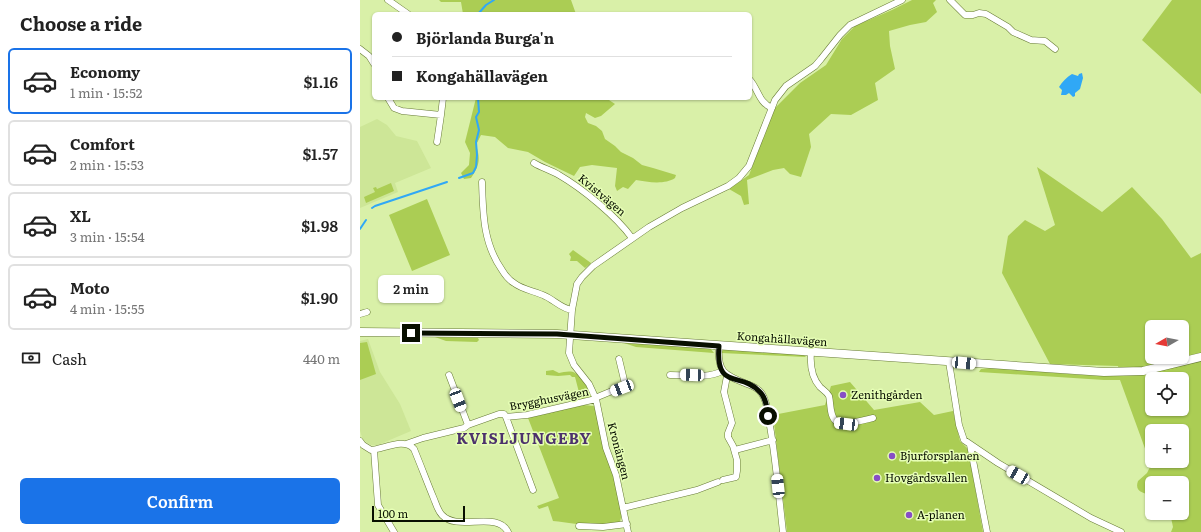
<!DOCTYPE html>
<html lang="en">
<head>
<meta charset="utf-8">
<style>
  body { margin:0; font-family:Literata,serif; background:#f2f2f2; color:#222; height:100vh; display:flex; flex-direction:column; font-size:15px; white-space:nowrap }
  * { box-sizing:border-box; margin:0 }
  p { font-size:13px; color:#767676 }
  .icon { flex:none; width:22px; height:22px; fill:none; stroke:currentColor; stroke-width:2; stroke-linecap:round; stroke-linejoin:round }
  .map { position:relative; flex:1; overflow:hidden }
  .sheet { display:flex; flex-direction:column; background:#fff; width:360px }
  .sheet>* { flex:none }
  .guide { position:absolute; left:12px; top:12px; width:380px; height:88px; border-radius:6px; box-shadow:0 1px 3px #0004; display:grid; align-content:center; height:88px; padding:0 20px; background:#fff }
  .needle { width:26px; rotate:261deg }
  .fabs { position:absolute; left:785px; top:320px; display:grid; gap:8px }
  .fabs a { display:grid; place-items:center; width:44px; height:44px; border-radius:6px; background:#fff; box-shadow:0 1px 3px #0004; font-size:20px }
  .scale { position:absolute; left:12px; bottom:10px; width:93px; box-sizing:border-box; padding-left:4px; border:2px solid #080f00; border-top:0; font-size:11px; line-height:14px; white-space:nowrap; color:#080f00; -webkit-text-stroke:3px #e6feb5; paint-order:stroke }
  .end { position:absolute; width:18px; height:18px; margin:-9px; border:5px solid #080f00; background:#fff; box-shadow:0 0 0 2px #fff }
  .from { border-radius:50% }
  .bubble { position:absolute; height:28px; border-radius:6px; background:#fff; box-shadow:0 1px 3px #0004; font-size:13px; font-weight:600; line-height:28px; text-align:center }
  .car { position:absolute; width:12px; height:24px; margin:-12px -6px; border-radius:5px; box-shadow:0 0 3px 1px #0007; background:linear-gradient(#fff 24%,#345 0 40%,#fff 0 76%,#345 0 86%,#fff 0) }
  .guide b { display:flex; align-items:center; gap:14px; height:38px; font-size:15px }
  .guide b+b { border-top:1px solid #e0e0e0 }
  .guide i { width:10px; height:10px; background:#222 }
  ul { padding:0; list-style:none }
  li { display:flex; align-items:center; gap:12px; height:66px; margin:0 8px 6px; padding:0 12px; border:2px solid #e0e0e0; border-radius:6px }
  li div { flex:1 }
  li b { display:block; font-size:15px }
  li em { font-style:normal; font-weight:600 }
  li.selected { border-color:#1a73e8 }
  li>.icon { width:36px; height:36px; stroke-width:1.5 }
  h2 { padding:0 20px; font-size:18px; line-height:48px }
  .pay { display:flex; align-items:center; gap:10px; height:44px; padding:0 20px; font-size:15px }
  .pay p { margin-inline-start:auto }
  .primary-button { display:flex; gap:8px; margin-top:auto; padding:8px 20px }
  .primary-button a { flex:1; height:46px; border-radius:6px; background:#1a73e8; color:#fff; font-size:16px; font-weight:600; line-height:46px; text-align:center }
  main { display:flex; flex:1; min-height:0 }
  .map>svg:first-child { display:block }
  .built { fill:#cde697 }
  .green { fill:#abcd54; fill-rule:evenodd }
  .water { fill:#30a8f6 }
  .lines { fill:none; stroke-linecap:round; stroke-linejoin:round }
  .stream { stroke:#30a8f6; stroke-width:2 }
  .minor-casing { stroke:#687b37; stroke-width:7 }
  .tertiary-casing { stroke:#687b37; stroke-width:9 }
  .minor { stroke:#fff; stroke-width:6 }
  .tertiary { stroke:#fff; stroke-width:8 }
  .route { stroke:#080f00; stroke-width:5 }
  .poi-dot { fill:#874ec5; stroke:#e6feb5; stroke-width:1.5 }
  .labels { text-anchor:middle; stroke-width:3; stroke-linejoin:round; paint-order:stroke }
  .street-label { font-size:11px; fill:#080f00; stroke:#e6feb5 }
  .poi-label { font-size:11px; fill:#080f00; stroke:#e6feb5; text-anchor:start }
  .district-label { font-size:15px; font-weight:bold; letter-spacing:1px; fill:#4c316c; stroke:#e6feb5 }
</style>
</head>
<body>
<main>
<section class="sheet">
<h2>Choose a ride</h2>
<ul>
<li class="selected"><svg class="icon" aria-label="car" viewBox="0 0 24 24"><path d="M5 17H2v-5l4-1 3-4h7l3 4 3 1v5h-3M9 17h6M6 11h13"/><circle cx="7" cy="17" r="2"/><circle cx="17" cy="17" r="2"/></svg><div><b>Economy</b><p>1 min · 15:52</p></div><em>$1.16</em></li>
<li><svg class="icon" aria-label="car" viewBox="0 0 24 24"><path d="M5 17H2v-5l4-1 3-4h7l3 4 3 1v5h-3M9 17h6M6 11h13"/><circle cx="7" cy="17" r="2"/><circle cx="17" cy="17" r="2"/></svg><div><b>Comfort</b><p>2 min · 15:53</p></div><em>$1.57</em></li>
<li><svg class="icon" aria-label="car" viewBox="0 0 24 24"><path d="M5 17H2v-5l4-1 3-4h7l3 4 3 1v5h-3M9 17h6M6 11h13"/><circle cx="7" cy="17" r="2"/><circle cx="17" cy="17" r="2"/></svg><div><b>XL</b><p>3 min · 15:54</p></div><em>$1.98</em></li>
<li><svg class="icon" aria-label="car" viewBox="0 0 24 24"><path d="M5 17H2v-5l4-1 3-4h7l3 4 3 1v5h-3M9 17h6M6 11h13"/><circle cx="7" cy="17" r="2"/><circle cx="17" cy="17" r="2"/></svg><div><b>Moto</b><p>4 min · 15:55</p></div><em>$1.90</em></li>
</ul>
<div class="pay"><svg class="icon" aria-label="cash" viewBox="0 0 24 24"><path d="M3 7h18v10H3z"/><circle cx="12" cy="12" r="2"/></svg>Cash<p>440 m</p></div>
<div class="primary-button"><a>Confirm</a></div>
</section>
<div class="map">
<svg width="841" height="532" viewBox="0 0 841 532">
  <rect width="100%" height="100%" fill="#d9f0a8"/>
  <path class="built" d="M17,119L27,125L36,136L57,141L71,168L35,183L38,192L0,208V127Z
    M8,339L20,372L40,404L51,431L18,445H11L3,440L0,431V341Z"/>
  <path class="green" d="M79,0H211L216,14H103L101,2H81Z
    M552,0H576L573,3L577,12L566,22L550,25L529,31L530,46L535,69L515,83L518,100L491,115L471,114L449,134L451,147L441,177L430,174L424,168L413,170L387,180L389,204L384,205L381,196L369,189L389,175L415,108L440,83L466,65L482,39L495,26L532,10Z
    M812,0H841V94L782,40Z
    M116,98H246L255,104L241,116L235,118L226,113L225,117L228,123L236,126L242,131L245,139L255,146L261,152L273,158L282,165L293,168L316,175L315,178C305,185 287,182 276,180L268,189L263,187L257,191L255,186L257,168L232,165L220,167L214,176L185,162L168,152L148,148L135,137L121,135L116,145C121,160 119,166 111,178L104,179L101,173L109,165L110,153L105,142Z
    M677,167L742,212L772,187L802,219L831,258L841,253V532H811L813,527L810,513H822V483H792V494C784,494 774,492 778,481L787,473L791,465L760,380H744L619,372L621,369L633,368L721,375L760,376L758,366L690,364L642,273L648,236L665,220L685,231L695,225ZM792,327H822V357H792ZM792,379H822V409H792ZM792,431H822V461H792Z
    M31,183L34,191L6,203L4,197L15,192L13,188L16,187L17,189Z
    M67,199L90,255L52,271L29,215Z
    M213,250L231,263L225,268L217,261H210L211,257L209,254Z
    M75,337L118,338L119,340L117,342L86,341Z
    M7,342L16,374L0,380V343Z
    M264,343L350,348L354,353L276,347Z
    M367,349L444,355L446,357L361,353L363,350Z
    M193,370L199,373C204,372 211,370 215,373C223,377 231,389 231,397L221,400L215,377H212L210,375L198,376L186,375V371Z
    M490,382L514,410L560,402L574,415L593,411L600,441L608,449L623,532H427L413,415L465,405L471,386Z
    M224,405L234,406L254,476L262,513L260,522C240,529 214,523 193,521L188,506L179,509L177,506L199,498L168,418Z"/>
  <path class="water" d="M722,73L723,78L720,89L715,93V96L713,97L709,93L706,95H701L702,90L699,87C702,82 707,77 712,74L718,76L719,74Z"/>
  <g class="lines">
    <path class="stream" d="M118,14L126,5L134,0
      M99,178L113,173L116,167L117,155L116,142L119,130L116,117L119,112L118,98
      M12,208L15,206L87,182
      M0,229L6,220"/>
    <defs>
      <path id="minor" d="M28,0L48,14
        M590,0L605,15H613L619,13L626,14L648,27L653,32L671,40L685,41L695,49
        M0,49L9,56L14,64
        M390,80C398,89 399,103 412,108
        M28,98L34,108L42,111L81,115L83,98
        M77,142L81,115
        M174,163C182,168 191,170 199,175C223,189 256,216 272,238
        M122,182C123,213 123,243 142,270C145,275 149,280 154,283C163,290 175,291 185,296C194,300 202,309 212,310
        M0,314L7,312
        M359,345C357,372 364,375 387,384C393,386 399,389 402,394C408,403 408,415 410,426C416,461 419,497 423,532
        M451,352C450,364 452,378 460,387C463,390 467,392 469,396C471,403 469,417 477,422C484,426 504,420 513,418
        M589,362L599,425L604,440L638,463L731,518L761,532
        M89,375L108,425
        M310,375C327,375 347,379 362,371
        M235,398L264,386L265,384L259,359
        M146,417L173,490
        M0,441L3,445L11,450C24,449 44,437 54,449C61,466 67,482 74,499C76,504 78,511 82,515C98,532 137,510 148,532
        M46,444L63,438L104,428L108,425L139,414H144L146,417L167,415L236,399
        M610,445L627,532
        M14,450L18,505L34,532
        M375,450L413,440
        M363,480L376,477L377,471V460L373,446L368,437V433L372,423L364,392L367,376
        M263,508L337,490L358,482
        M219,526L243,527L267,524
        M268,532L256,475L246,448L236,399L229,384L214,365L209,353L212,310L217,284L222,277L233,266L289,227L322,208L368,186L379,178L389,166L415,100L426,86L455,66L461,59L480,35L490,25L542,0"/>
      <path id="tertiary" d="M0,332L197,334L744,372L783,371L841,357"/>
    </defs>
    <use href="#minor" class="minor-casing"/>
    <use href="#tertiary" class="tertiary-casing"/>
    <use href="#minor" class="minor"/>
    <use href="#tertiary" class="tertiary"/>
  </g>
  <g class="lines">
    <path class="route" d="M51,333L197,334L359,346C355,391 381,371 400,392C406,398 407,408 408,416"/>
  </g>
  <g class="poi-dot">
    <circle cx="483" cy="395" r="4"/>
    <circle cx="532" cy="456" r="4"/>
    <circle cx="517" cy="478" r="4"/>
    <circle cx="549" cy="515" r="4"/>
  </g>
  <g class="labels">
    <g class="street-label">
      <text transform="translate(242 195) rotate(40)" y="4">Kvistvägen</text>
      <text transform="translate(422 339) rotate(4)" y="4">Kongahällavägen</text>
      <text transform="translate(189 399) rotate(-11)" y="4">Brygghusvägen</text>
      <text transform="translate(259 451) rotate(75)" y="4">Kronängen</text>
    </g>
    <g class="poi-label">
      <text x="491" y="399">Zenithgården</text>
      <text x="540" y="460">Bjurforsplanen</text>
      <text x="525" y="482">Hovgårdsvallen</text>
      <text x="557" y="519">A-planen</text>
    </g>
    <g class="district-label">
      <text x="164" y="444">KVISLJUNGEBY</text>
    </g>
  </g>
</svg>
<div class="fabs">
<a><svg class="needle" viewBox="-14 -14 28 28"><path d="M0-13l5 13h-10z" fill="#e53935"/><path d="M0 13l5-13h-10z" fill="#767676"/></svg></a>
<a><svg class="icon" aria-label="locate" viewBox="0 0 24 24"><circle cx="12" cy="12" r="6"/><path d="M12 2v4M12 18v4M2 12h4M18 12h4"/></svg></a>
<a>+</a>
<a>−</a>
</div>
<div class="scale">100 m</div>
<i class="end from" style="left:408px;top:416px"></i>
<i class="end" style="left:51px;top:333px"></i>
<div class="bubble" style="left:18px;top:275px;width:66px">2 min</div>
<i class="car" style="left:604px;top:363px;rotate:95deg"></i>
<i class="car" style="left:332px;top:375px;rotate:272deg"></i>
<i class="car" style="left:262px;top:388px;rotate:249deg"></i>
<i class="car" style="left:98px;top:400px;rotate:159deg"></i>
<i class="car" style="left:486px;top:424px;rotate:277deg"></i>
<i class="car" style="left:658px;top:475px;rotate:300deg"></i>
<i class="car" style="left:418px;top:486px;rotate:354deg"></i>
<div class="guide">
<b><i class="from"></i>Björlanda Burga'n</b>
<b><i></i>Kongahällavägen</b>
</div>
</div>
</main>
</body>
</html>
